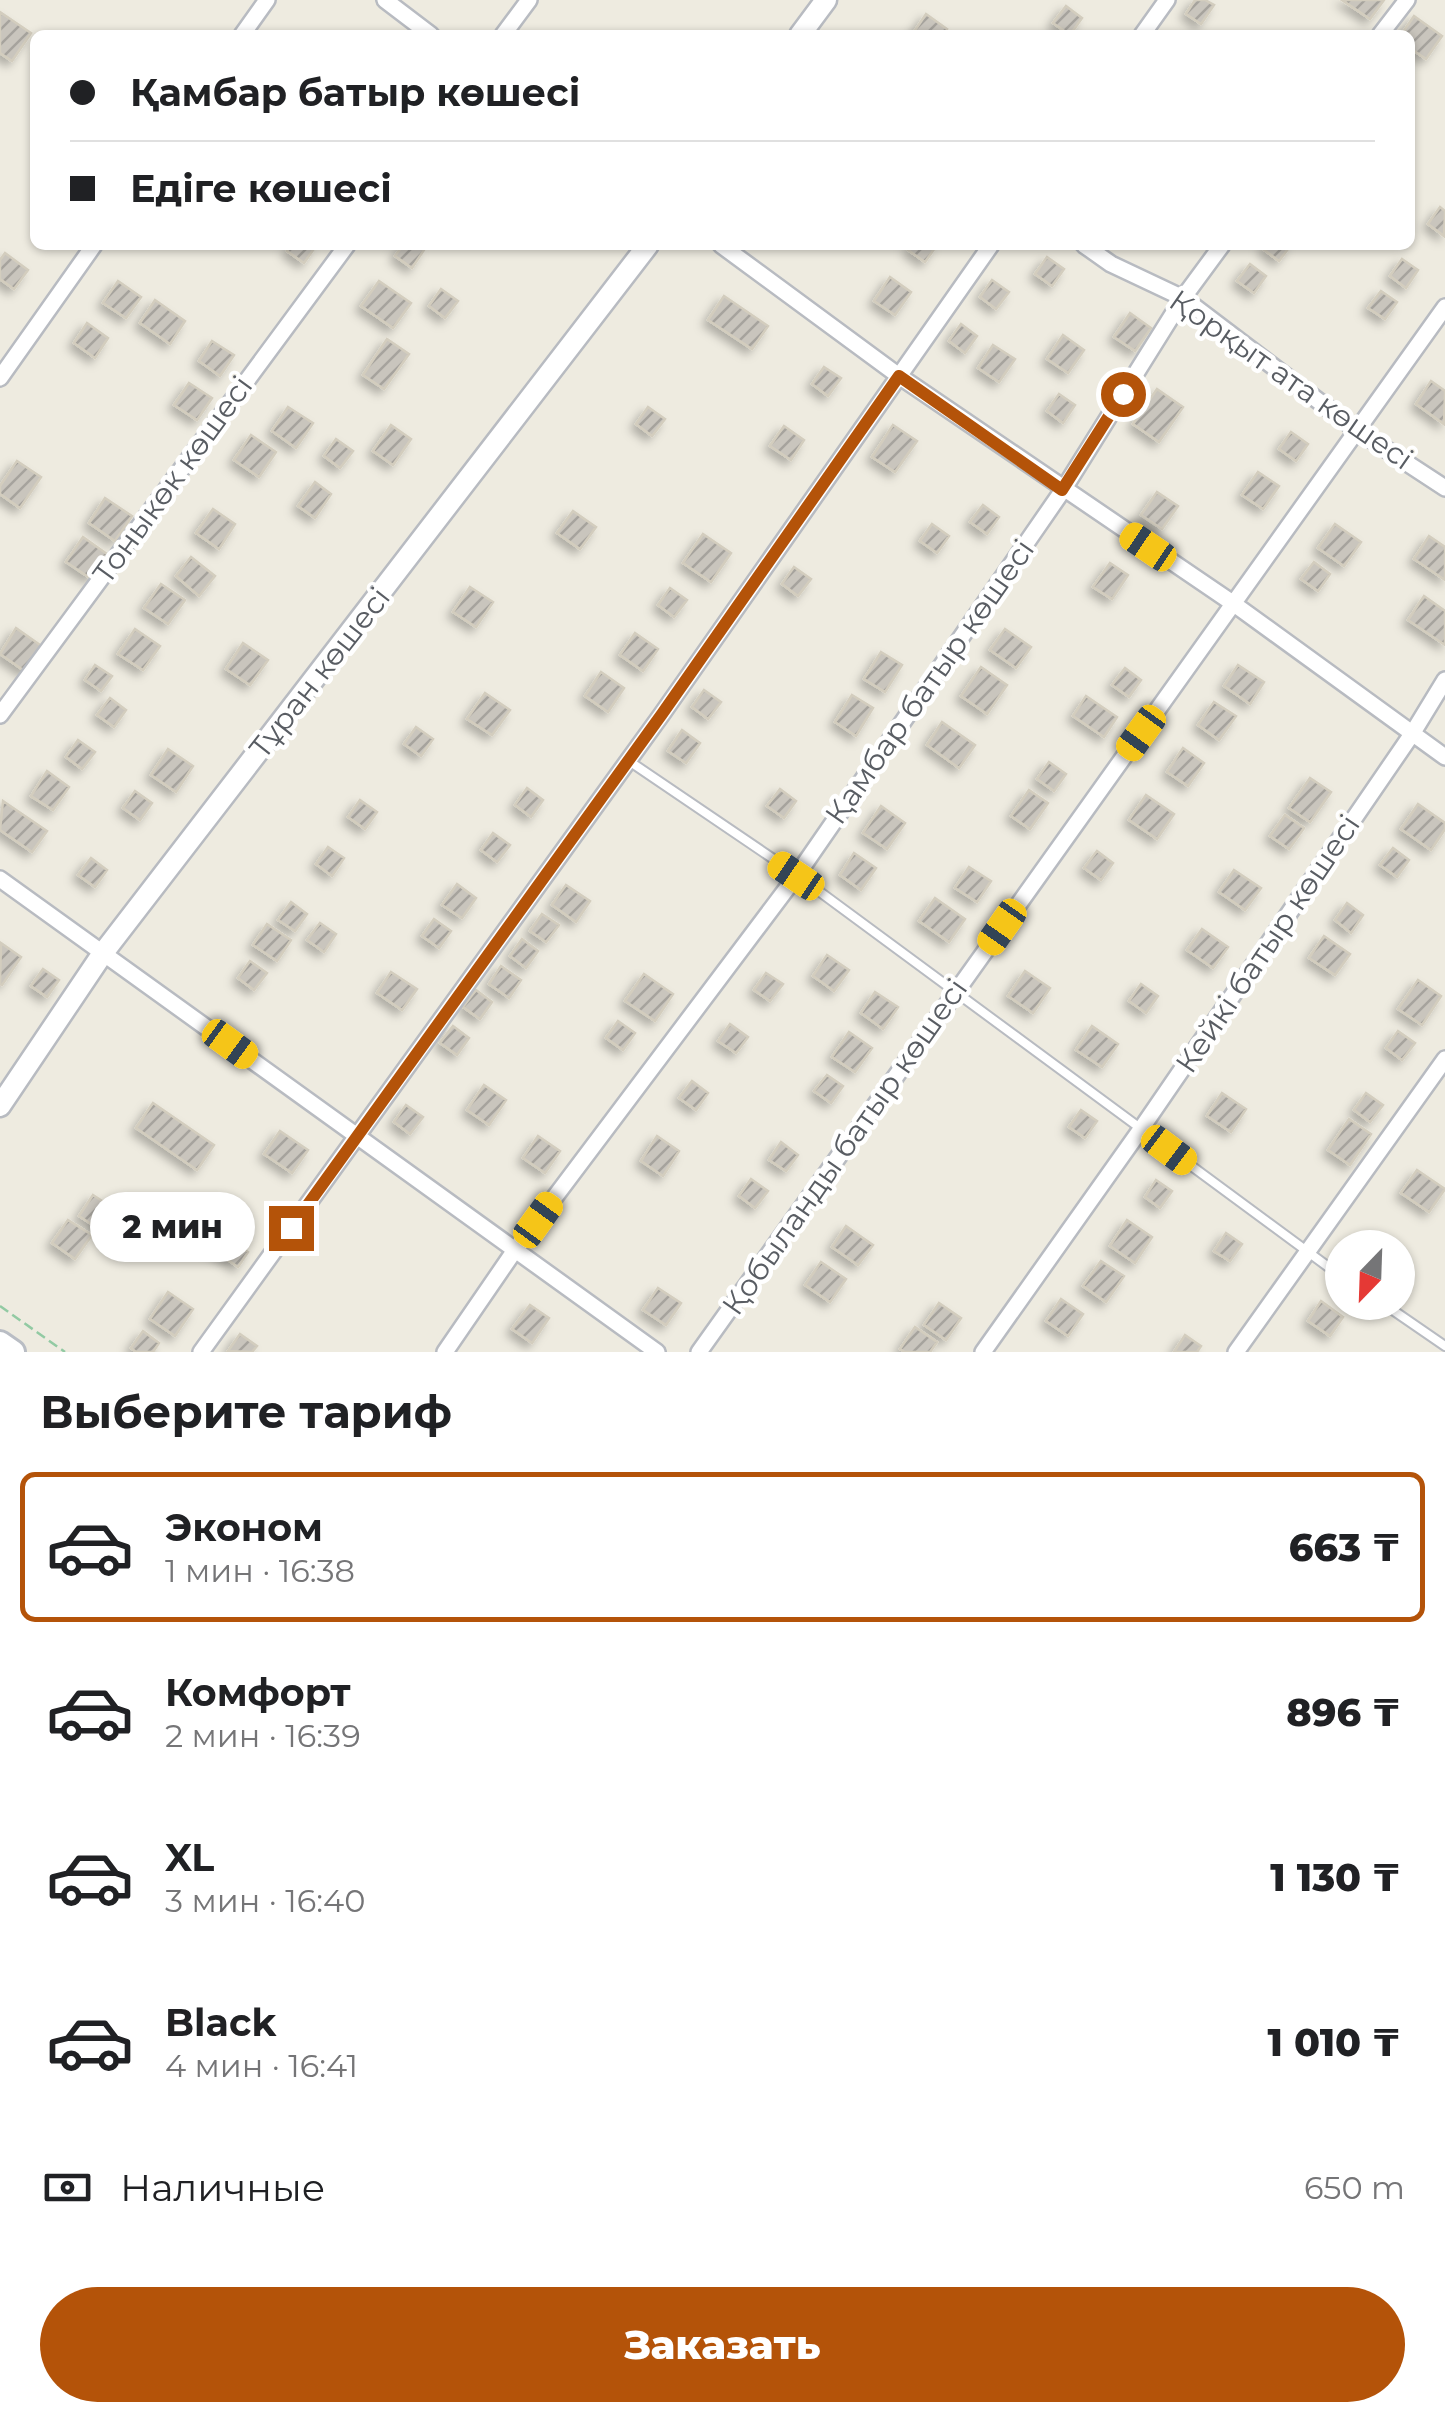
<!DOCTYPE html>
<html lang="ru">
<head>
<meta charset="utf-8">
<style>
  body { margin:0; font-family:Montserrat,sans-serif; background:#f6f6f6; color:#202124; height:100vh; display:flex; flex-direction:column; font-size:38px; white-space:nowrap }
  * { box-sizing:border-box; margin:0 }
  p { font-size:32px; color:#757577 }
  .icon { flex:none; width:55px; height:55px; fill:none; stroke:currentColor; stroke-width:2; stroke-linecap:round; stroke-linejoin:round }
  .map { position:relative; height:1352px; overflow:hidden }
  .sheet { display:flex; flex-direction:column; background:#fff; flex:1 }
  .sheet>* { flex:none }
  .guide { position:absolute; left:30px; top:30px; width:1385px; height:220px; border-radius:15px; box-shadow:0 2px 8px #0004; display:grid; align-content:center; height:220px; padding:0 40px; background:#fff }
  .needle { width:65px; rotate:203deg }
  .fabs { position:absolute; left:1325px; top:1230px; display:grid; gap:20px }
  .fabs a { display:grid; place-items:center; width:90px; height:90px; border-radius:50%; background:#fff; box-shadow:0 2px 8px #0004; font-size:50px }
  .end { position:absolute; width:45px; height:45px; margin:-22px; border:12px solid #b45309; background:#fff; box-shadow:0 0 0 5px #fff }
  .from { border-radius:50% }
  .bubble { position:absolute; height:70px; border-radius:35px; background:#fff; box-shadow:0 2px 8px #0004; font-size:32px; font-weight:800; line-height:70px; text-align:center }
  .car { position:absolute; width:30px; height:60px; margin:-30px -15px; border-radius:12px; box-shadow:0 0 8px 2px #0007; background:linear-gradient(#f5c518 24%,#345 0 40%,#f5c518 0 76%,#345 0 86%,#f5c518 0) }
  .guide b { display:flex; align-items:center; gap:35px; height:95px; font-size:38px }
  .guide b+b { border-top:2px solid #e0e0e0 }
  .guide i { width:25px; height:25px; background:#202124 }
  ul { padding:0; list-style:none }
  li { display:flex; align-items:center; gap:30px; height:150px; margin:0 20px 15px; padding:0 20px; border:5px solid transparent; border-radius:15px }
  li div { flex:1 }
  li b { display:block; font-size:38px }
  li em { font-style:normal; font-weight:800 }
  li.current { border-color:#b45309 }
  li>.icon { width:90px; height:90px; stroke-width:1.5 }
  h2 { padding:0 40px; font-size:45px; line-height:120px }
  .pay { display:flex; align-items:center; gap:25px; height:110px; padding:0 40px; font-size:38px }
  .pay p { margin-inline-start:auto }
  .action { display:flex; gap:20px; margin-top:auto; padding:20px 40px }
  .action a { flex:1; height:115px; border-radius:60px; background:#b45309; color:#fff; font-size:40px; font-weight:800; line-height:115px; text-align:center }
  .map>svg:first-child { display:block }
  .building { fill:url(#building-hatch); stroke:#d3cdbe; stroke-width:2.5; filter:url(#shadow) }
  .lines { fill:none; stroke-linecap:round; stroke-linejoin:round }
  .service-casing { stroke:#b8bbc1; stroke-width:12 }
  .minor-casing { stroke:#b8bbc1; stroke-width:20 }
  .tertiary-casing { stroke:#b8bbc1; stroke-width:25 }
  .secondary-casing { stroke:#b9bdc4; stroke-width:28 }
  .path { stroke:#92caa3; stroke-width:2.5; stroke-dasharray:10 5; stroke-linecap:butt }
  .service { stroke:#fff; stroke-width:8 }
  .minor { stroke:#fff; stroke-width:15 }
  .tertiary { stroke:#fff; stroke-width:20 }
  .secondary { stroke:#fff; stroke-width:22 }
  .route { stroke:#b45309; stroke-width:12 }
  .labels { text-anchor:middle; stroke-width:9; stroke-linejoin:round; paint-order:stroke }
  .street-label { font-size:30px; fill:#595d63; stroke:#fff }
</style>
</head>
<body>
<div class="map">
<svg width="1445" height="1352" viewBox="0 0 1445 1352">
  <defs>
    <pattern id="building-hatch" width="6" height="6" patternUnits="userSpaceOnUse" patternTransform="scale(2.5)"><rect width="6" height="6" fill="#c9c5bd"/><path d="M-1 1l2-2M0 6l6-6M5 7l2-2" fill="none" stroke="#a6a39d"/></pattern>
    <filter id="shadow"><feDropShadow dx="-5" dy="5" stdDeviation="5" flood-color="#0004"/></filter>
  </defs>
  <rect width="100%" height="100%" fill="#eeebe0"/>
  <path class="building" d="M1195,0H1205L1214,5L1201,24L1186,14Z
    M1342,0H1384L1370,19Z
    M1066,6L1082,18L1070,35L1053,23Z
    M0,12L31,33L12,61L0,53Z
    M926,14L947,29L943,35H912Z
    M1414,16L1442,36L1426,59L1410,48V35H1401Z
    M1440,207L1445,211L1444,236L1428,224Z
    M292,245H315L316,246L304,263L287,251Z
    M403,245H416L424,250L412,268L395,256Z
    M912,245H937L925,262L908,250Z
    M1266,245H1291L1279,261L1263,249Z
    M5,253L28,270L14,289L0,279V260Z
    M1047,257L1064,269L1052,286L1035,274Z
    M1402,259L1418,270L1406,288L1390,276Z
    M1250,264L1266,276L1254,293L1237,281Z
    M890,277L911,292L895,315L874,301Z
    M992,280L1009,292L996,309L980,297Z
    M118,281L141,297L126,318L103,303Z
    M379,281L411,303L393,328L361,306Z
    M441,289L458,301L445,318L429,306Z
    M1381,291L1397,302L1385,319L1368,308Z
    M724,296L768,326L752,349L708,320Z
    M155,300L185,321L170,344L140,323Z
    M1130,313L1151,328L1135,351L1114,337Z
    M87,323L108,338L95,358L74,343Z
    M961,324L977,336L965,353L949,341Z
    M1063,335L1084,350L1068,373L1047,359Z
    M387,339L409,354L384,389L363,375Z
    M212,341L234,355L220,376L199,361Z
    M993,345L1015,359L999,382L978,368Z
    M824,367L841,378L828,396L812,384Z
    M1431,381L1445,391L1444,424L1416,404Z
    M189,383L212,398L197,420L174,405Z
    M1157,389L1183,407L1159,442L1133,424Z
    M1059,394L1075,405L1063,423L1047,411Z
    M288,407L313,423L296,448L272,431Z
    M648,407L665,419L652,436L636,424Z
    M391,425L411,439L393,465L373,451Z
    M893,425L917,441L895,472L872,457Z
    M784,426L804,440L791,460L770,446Z
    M1291,432L1308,444L1296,461L1279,449Z
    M251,435L276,452L259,477L234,460Z
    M336,439L353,451L340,468L324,456Z
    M17,461L41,477L20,508L0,494V486Z
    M1258,472L1279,486L1263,509L1242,495Z
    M315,482L331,494L315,518L298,506Z
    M1157,492L1178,506L1162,529L1141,515Z
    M105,498L132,516L115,541L89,523Z
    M983,505L999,517L987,534L970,522Z
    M213,509L235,524L219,549L196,533Z
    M573,511L596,527L580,549L557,533Z
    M932,524L949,536L937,553L920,541Z
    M1335,524L1361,542L1344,566L1318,548Z
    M703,534L731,553L711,582L683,563Z
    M1429,536L1445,547V580L1414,559Z
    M83,537L107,554L90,578L66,562Z
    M191,557L215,576L199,596L176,576Z
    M1314,562L1330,574L1318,591L1301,579Z
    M1110,563L1128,575L1112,599L1093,587Z
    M794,567L811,579L798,596L782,584Z
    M161,584L185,600L168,624L144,608Z
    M470,587L493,602L476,627L453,612Z
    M670,588L687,600L674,617L658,605Z
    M1424,596L1445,611V645L1408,620Z
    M16,628L43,647L26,672L0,654Z
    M135,629L160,646L143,670L118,654Z
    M1005,629L1031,647L1016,668L990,650Z
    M635,633L658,649L643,671L620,655Z
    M243,643L268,660L250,685L226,669Z
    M881,652L902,665L885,692L864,679Z
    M95,665L112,676L101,691L85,680Z
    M1238,665L1264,682L1250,704L1224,686Z
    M981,667L1007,685L987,714L961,696Z
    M1125,668L1141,680L1129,697L1112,685Z
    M601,672L624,688L608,712L585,696Z
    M704,690L721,702L708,719L692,707Z
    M485,693L510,710L492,735L467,719Z
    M852,695L873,708L856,736L835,722Z
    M1086,696L1117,717L1104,737L1073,716Z
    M110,698L126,710L114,727L97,715Z
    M1214,702L1236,716L1219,740L1198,725Z
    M942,722L975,745L959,768L927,745Z
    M416,727L433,739L421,756L404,744Z
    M682,730L700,743L686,763L668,751Z
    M78,740L95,752L82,769L66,757Z
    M1183,748L1204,763L1188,786L1167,772Z
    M168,749L193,766L176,792L151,775Z
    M1049,762L1066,774L1054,791L1037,779Z
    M47,771L69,787L53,810L31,796Z
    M1310,778L1331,792L1310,822L1289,808Z
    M527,788L543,800L531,817L515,805Z
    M780,789L796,801L784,818L767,806Z
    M1029,790L1048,803L1030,829L1011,816Z
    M135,791L152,803L140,820L123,808Z
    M1146,795L1174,814L1157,839L1129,820Z
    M360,800L377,812L365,829L348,817Z
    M3,801L47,831L32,852L0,830Z
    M1418,804L1445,823V829L1431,850L1401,829Z
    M881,806L905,823L887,849L863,833Z
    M1285,815L1304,828L1289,849L1270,836Z
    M493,833L510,845L497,862L481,850Z
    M328,847L344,858L332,876L316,864Z
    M1393,848L1409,860L1397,877L1380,865Z
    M1097,851L1113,863L1101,880L1084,868Z
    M854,853L876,868L861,890L840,875Z
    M91,858L107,870L95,887L78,875Z
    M969,867L991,881L977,902L955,888Z
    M1234,870L1261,888L1245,910L1219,892Z
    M457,884L476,898L462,918L442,905Z
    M566,885L590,901L576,922L552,905Z
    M935,898L965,919L949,942L919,921Z
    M291,902L307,914L295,931L278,920Z
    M1347,903L1363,915L1351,933L1335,920Z
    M542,914L559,925L546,942L530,931Z
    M434,919L451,931L439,948L422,936Z
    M320,923L336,934L324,952L307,940Z
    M267,924L291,940L277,961L253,945Z
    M1202,929L1228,947L1213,968L1187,950Z
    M1324,936L1350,954L1335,975L1309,958Z
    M522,939L538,951L526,968L510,956Z
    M1,943L21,957L2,985L0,984Z
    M827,955L849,970L834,991L813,976Z
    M250,961L267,973L254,990L238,978Z
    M501,966L521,980L509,998L489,984Z
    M43,969L59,980L47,997L31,986Z
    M1025,971L1050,988L1033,1013L1008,996Z
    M391,972L417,989L402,1010L377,993Z
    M766,973L783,984L770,1001L754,990Z
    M644,974L673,994L655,1021L625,1001Z
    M1418,980L1441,996L1422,1025L1398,1009Z
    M1141,984L1158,996L1146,1013L1129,1001Z
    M476,990L492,1002L480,1019L463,1007Z
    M875,992L898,1007L883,1029L861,1013Z
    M618,1021L635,1033L623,1050L606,1038Z
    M730,1024L748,1037L736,1053L718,1041Z
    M453,1026L469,1038L457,1055L440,1043Z
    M1092,1026L1118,1044L1102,1067L1076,1050Z
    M1398,1031L1415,1043L1402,1060L1386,1048Z
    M849,1032L872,1048L855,1072L832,1057Z
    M827,1075L843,1086L831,1103L814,1091Z
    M692,1081L708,1093L696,1110L679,1098Z
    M484,1085L506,1100L489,1125L467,1110Z
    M1222,1093L1246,1109L1231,1132L1207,1116Z
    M1366,1093L1383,1105L1370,1122L1354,1110Z
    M153,1103L214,1145L197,1170L136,1128Z
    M406,1105L423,1117L410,1134L394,1122Z
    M1081,1110L1097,1121L1085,1138L1069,1127Z
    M1349,1119L1371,1134L1350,1165L1328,1150Z
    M280,1131L308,1150L292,1173L264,1154Z
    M538,1136L560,1151L545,1173L523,1158Z
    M657,1136L679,1151L663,1176L641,1161Z
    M781,1142L798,1155L786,1171L769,1160Z
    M1417,1170L1445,1189L1429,1212L1401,1193Z
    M751,1179L768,1191L755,1208L739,1196Z
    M1156,1180L1172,1191L1160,1208L1145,1197Z
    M93,1195L122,1214L108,1235L79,1216Z
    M68,1220L92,1235L75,1259L52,1243Z
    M1127,1220L1152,1237L1135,1263L1110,1246Z
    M846,1226L873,1245L858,1265L832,1247Z
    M215,1229L248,1252L238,1267L205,1244Z
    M1226,1233L1242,1244L1230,1261L1214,1251Z
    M1101,1261L1124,1276L1106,1302L1083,1286Z
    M821,1262L846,1279L830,1302L805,1285Z
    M658,1288L681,1303L666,1325L643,1310Z
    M168,1292L193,1309L175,1336L150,1319Z
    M1061,1299L1083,1314L1068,1336L1046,1321Z
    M1321,1301L1343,1317L1330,1336L1308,1321Z
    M939,1303L961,1318L946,1340L924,1325Z
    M530,1305L549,1318L532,1343L512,1329Z
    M915,1327L937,1342L930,1352H905L900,1349Z
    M143,1331L159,1343L153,1352H136L131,1348Z
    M240,1334L257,1346L252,1352L228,1351Z
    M1185,1335L1201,1346L1197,1352H1174Z"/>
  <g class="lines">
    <defs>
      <path id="service" d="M629,761L797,875L1342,1277
        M1381,1302L1445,1346"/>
      <path id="minor" d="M385,0L431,35
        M242,35L267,0
        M503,35L529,0
        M1142,35L1167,0
        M1380,35L1407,0
        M721,245L899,376L1234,604L1445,757
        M1084,245L1111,264L1183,298L1358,431L1445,488
        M0,378L94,245
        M0,715L347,245
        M0,879L657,1352
        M201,1352L662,714L991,245
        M445,1352L515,1250L797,875L1063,490L1183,298L1222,245
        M699,1352L1445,307
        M983,1352L1141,1129L1412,734L1445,680
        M1236,1352L1445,1059"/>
      <path id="tertiary" d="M800,35L826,0
        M0,1106L103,953L648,245"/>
      <path id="secondary" d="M0,1343L13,1352"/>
    </defs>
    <use href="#service" class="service-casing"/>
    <use href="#minor" class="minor-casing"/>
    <use href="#tertiary" class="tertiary-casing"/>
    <use href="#secondary" class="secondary-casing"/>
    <path class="path" d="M0,1306L65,1352"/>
    <use href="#service" class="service"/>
    <use href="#minor" class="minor"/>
    <use href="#tertiary" class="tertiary"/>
    <use href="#secondary" class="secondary"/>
  </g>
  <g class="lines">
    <path class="route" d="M291,1228L662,714L899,376L1062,490L1123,394"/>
  </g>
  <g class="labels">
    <g class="street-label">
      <text transform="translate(1291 380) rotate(35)" y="10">Қорқыт ата көшесі</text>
      <text transform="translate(173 480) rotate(-54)" y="10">Тоныкөк көшесі</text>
      <text transform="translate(320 673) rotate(-52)" y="10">Тұран көшесі</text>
      <text transform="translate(930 682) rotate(-55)" y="10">Қамбар батыр көшесі</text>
      <text transform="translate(1268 944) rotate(-56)" y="10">Кейкі батыр көшесі</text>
      <text transform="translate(845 1147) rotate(-55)" y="10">Қобыланды батыр көшесі</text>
    </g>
  </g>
</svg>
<div class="fabs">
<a><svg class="needle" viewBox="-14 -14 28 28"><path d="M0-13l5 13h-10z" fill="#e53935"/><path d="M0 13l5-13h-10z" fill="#757577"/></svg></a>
</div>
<i class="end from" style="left:1123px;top:394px"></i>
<i class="end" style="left:291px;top:1228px"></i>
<div class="bubble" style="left:90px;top:1192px;width:165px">2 мин</div>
<i class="car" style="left:1148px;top:547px;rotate:304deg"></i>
<i class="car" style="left:1141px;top:733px;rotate:216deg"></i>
<i class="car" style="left:796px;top:876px;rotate:304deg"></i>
<i class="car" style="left:1002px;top:927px;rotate:215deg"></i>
<i class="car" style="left:230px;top:1044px;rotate:126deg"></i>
<i class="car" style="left:1169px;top:1150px;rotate:127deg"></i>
<i class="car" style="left:538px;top:1220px;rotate:36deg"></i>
<div class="guide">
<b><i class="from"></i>Қамбар батыр көшесі</b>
<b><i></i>Едіге көшесі</b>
</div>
</div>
<section class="sheet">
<h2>Выберите тариф</h2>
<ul>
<li class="current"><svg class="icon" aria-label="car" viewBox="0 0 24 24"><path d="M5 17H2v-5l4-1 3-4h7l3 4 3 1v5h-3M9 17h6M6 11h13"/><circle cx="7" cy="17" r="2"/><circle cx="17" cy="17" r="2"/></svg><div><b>Эконом</b><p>1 мин · 16:38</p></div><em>663 ₸</em></li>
<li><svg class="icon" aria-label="car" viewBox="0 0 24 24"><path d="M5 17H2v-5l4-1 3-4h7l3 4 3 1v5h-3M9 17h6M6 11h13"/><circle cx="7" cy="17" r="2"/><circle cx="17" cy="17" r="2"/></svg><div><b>Комфорт</b><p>2 мин · 16:39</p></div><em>896 ₸</em></li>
<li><svg class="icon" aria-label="car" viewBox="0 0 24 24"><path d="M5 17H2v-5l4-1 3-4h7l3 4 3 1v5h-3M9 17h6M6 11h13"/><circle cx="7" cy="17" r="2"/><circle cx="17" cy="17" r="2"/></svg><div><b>XL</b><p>3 мин · 16:40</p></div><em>1 130 ₸</em></li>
<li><svg class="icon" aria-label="car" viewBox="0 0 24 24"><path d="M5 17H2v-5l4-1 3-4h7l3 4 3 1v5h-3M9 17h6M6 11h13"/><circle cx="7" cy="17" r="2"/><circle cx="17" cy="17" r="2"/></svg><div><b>Black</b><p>4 мин · 16:41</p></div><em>1 010 ₸</em></li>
</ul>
<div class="pay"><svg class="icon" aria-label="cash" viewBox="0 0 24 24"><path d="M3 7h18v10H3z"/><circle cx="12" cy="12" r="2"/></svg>Наличные<p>650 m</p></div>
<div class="action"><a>Заказать</a></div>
</section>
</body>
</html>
